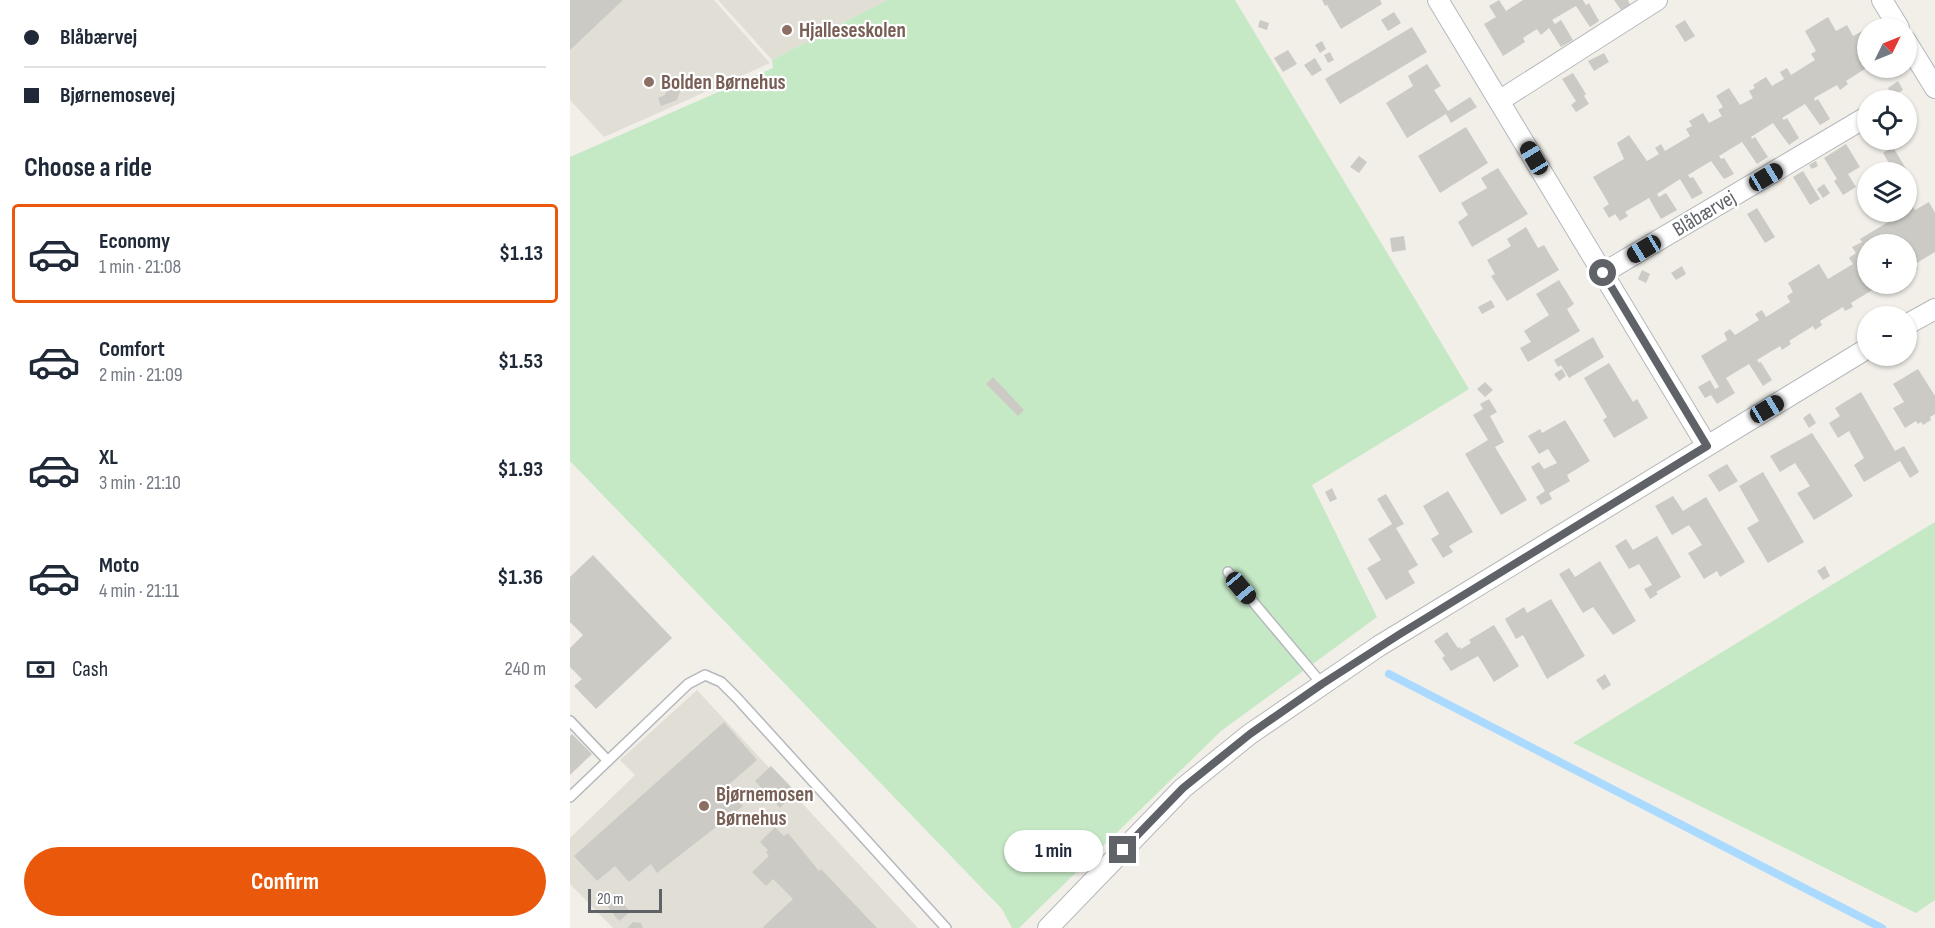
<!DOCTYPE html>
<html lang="en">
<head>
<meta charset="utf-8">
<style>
  body { margin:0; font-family:"Sofia Sans Condensed",sans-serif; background:#f2f2f3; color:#1f2937; height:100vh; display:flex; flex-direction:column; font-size:22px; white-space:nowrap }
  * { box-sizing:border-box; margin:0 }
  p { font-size:20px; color:#747a83 }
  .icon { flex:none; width:33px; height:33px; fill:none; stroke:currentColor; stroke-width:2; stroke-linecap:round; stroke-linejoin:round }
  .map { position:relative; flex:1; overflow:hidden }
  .drawer { display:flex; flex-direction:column; background:#fff; width:570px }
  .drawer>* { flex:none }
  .hud { display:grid; align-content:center; height:132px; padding:0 24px; background:#fff }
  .needle { width:39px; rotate:47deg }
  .controls { position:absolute; left:1287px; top:18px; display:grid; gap:12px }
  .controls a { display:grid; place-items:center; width:60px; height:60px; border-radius:50%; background:#fff; box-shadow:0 2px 4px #0004; font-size:30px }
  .scale { position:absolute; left:18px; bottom:15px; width:74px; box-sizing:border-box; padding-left:6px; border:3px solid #5f6368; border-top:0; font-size:16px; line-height:21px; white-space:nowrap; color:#5f6368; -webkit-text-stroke:4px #fff; paint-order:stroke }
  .end { position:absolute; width:27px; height:27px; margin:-14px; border:8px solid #5f6368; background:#fff; box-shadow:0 0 0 3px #fff }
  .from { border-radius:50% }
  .bubble { position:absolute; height:42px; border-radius:21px; background:#fff; box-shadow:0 2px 4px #0004; font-size:20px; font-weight:700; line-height:42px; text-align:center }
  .car { position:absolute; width:18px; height:36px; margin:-18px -9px; border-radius:8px; box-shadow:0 0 4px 2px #0007; background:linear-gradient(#222 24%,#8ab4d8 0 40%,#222 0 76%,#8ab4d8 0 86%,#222 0) }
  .hud b { display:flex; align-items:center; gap:21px; height:57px; font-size:22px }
  .hud b+b { border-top:2px solid #e0e1e3 }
  .hud i { width:15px; height:15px; background:#1f2937 }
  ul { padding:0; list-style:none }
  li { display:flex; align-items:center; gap:18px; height:99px; margin:0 12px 9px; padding:0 12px; border:3px solid transparent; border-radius:6px }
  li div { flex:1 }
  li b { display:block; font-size:22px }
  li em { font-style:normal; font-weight:700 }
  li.current { border-color:#ea580c }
  li>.icon { width:54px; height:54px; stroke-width:1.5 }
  h2 { padding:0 24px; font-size:27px; line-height:72px }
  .pay { display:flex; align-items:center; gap:15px; height:66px; padding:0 24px; font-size:22px }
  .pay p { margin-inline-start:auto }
  .primary-button { display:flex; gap:12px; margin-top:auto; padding:12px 24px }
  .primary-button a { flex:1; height:69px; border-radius:36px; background:#ea580c; color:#fff; font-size:24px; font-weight:700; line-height:69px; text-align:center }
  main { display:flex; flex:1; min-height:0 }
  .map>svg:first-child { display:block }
  .education { fill:#e1ded6 }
  .green { fill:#c5e8c5 }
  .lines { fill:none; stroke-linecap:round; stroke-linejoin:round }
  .stream { stroke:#aadaff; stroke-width:8 }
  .building { fill:#cccac5 }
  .service-casing { stroke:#b5b8bc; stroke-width:12 }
  .minor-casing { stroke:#b5b8bc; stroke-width:22 }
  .service { stroke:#fff; stroke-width:9 }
  .minor { stroke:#fff; stroke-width:20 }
  .route { stroke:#5f6368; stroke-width:8 }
  .education-dot { fill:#8d6e63; stroke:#fff; stroke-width:2 }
  .labels { text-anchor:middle; stroke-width:4.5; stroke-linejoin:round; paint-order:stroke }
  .education-label { font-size:21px; font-weight:bold; fill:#785e54; stroke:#fff; text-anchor:start }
  .street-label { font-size:21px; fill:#5f6368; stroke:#fff }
</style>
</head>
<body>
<main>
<section class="drawer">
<div class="hud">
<b><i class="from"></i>Blåbærvej</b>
<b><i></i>Bjørnemosevej</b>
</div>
<h2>Choose a ride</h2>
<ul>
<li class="current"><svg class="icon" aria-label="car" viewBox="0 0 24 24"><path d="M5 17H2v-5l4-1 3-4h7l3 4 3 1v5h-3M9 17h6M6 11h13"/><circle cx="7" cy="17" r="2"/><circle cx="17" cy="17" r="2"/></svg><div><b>Economy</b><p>1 min · 21:08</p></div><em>$1.13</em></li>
<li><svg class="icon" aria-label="car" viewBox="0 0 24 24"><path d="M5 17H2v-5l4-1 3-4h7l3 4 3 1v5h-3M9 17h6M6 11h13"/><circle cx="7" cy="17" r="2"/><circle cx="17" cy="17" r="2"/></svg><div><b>Comfort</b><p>2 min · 21:09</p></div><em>$1.53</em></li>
<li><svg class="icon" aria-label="car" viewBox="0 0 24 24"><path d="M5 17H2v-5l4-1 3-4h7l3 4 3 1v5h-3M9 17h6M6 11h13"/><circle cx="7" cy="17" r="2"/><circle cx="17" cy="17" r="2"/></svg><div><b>XL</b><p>3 min · 21:10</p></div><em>$1.93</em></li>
<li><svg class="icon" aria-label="car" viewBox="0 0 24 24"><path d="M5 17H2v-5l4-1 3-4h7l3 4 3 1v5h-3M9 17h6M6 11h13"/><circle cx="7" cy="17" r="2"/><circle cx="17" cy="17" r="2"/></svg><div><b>Moto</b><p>4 min · 21:11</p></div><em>$1.36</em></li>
</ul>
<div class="pay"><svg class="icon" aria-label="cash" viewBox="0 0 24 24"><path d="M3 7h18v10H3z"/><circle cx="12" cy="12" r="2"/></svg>Cash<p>240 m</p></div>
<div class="primary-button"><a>Confirm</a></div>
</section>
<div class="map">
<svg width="1365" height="928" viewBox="0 0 1365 928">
  <rect width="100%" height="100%" fill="#f1efe8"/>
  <path class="education" d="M0,0H144L200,63L34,137L0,100Z
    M148,0H317L202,60Z
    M127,690L348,928H43L0,884V838L65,775L50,760Z"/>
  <path class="green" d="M317,0H665L899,389L742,485L807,617L651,731L449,928H442L432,909L0,461V157L203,68L202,60Z
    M1365,522V900L1346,913L1003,743Z"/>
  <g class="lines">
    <path class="stream" d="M819,674L1312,928"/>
  </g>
  <path class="building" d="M0,0H53L0,50Z
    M752,0H810L812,4L771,29L757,5L755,6Z
    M929,0L936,11L953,0H1013L1016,5L1019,3L1029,21L1020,27L1006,6L982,20L985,24L991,20L1003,40L991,47L979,28L971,35L967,29L953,38L955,42L933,56L914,24L926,17L919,6Z
    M1044,0H1058L1060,5L1051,10Z
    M824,12L831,23L818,31L811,20Z
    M1258,17L1266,31L1277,25L1283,36L1296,29L1298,31V67L1276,81L1278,84L1270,90L1267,85L1244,98L1245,101L1248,99L1260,119L1250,125L1235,104L1212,118L1214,120L1217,118L1229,138L1219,145L1203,123L1181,137L1182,139L1185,137L1198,157L1187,164L1172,142L1149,156L1151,159L1154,158L1164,174L1154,179L1141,161L1118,175L1120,178L1123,177L1133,193L1122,199L1110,179L1087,194L1089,197L1096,193L1107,210L1091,219L1079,198L1055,212L1058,216L1050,221L1045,214L1039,218L1033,208L1039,204L1023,177L1054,159L1047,143L1059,135L1077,161L1089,154L1085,148L1091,144L1095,151L1120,136L1116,129L1122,126L1119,121L1133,113L1139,123L1152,116L1148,110L1153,107L1146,96L1159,88L1170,105L1183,98L1179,91L1185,88L1183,85L1196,77L1202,86L1214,79L1210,72L1217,68L1221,75L1245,60L1241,54L1246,51L1235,31Z
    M690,20L699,23L697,30L688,27Z
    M1115,20L1125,36L1115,42L1105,26Z
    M842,27L857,52L770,104L755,79Z
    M752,41L756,49L750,53L745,45Z
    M718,50L727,64L713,72L704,58Z
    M760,52L764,60L758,63L754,55Z
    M1034,53L1039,62L1024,71L1018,61Z
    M745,58L752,70L742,76L734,65Z
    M857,64L871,86L864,90L878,111L900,97L907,107L881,123L876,114L837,138L816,103L843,86L838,76Z
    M1003,73L1016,94L1014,96L1019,104L1006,112L1001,105L1006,101L992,79Z
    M102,75L110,91L107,100L91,106L88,98L95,95L98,87L94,78Z
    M1328,81L1333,90L1323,96L1318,88Z
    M1342,106L1346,113L1336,119V109Z
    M896,127L918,163L870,193L848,156Z
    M1276,144L1290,167L1278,174L1286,187L1273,195L1264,181L1267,179L1254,158Z
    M1323,147L1338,172H1324L1313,153Z
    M789,156L797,162L789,173L780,167Z
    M1246,161L1248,166L1242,169L1239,165Z
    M928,168L958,214L902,247L888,222L898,215L891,203L917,188L911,178Z
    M1233,171L1250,199L1240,205L1223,177Z
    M1254,184L1260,193L1253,198L1247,189Z
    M1359,202L1365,213V252L1345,264L1348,269L1339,275L1336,271V244H1298V284H1312L1315,288L1307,293L1304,289L1281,303L1283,307L1275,311L1273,307L1250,321L1252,325L1245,330L1243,326L1219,341L1221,344L1212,350L1210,346L1187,360L1189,363L1191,362L1202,380L1193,386L1179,364L1156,378L1165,393L1147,404L1141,395L1135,398L1128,387L1140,380L1145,389L1149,387L1131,356L1157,340L1154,333L1160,329L1165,335L1189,320L1185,314L1192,310L1196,317L1220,302L1217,296L1223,292L1218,283L1249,264L1258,279L1283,264L1279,258L1286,253L1282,247L1292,242L1290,239L1343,207L1345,210Z
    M1187,208L1205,237L1195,243L1177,214Z
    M956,227L968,248L974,245L989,270L937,301L921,276L925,274L917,260L941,246L937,239Z
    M834,236L836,250L822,252L820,238Z
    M1112,266L1116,274L1106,280L1101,273Z
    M1072,270L1080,274L1076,283L1068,279Z
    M989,280L1004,304L997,309L1010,331L958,362L950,348L961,342L954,331L979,315L966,294Z
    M921,300L925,307L912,314L908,307Z
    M1023,337L1034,357L999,378L991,365L988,367L984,360Z
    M1039,363L1063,402L1067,399L1078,418L1044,438L1033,420L1037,417L1014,378Z
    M992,369L996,376L989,381L984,374Z
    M1348,369L1365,396V414L1360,417L1361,420L1353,425L1351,422L1348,424L1346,421L1335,428L1323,408L1334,402L1323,384Z
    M423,377L454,410L448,416L416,384Z
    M915,382L923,390L915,397L907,389Z
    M1291,392L1325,451L1334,446L1349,472L1340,478L1330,461L1294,482L1284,465L1294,458L1279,431L1268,438L1259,423L1270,416L1265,408Z
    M919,399L927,412L920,416L934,442L925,447L957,500L931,515L895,454L918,440L903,415L913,409L910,404Z
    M1240,413L1246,423L1239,428L1233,418Z
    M995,420L1020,461L997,475L1000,481L979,493L982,499L971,505L966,497L975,491L961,467L969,462L974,469L987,463L978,449L969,454L958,436L970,429L972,433Z
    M1242,433L1283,496L1244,520L1227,493L1240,486L1225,463L1210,472L1200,456Z
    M1157,464L1168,481L1149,492L1138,475Z
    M1193,472L1234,542L1198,563L1177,528L1189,521L1169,486Z
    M762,488L767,499L760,502L755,492Z
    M878,491L903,532L879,546L883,552L873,558L861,539L869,534L853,506Z
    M816,494L834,524L826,528L848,565L838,571L845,583L816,600L797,568L811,560L798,539L822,524L807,499Z
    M1103,496L1113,511L1136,497L1175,562L1150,577L1147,571L1134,579L1118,553L1132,545L1119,525L1102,535L1085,506Z
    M1087,536L1111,577L1086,592L1088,594L1080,599L1074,589L1082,585L1069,564L1059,569L1045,546L1056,539L1063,550Z
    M23,555L102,638L26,709L4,686L12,679L0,667V648L13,635L0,622V577Z
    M1030,561L1066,621L1043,635L1023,607L1013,613L989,574L999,568L1005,577Z
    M1255,566L1260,576L1253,580L1247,571Z
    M981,599L1015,656L977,679L953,635L946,639L935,619L954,607L957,613Z
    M924,625L949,666L924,682L908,656L881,671L872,658L875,656L864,641L877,632L888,648L890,647L891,649L901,643L899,640Z
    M1035,674L1041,685L1033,690L1026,680Z
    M154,722L187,760L156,787L173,806L87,873L81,864L59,882L45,866L27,881L4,856Z
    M2,734L22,754L0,775V736Z
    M201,766L226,792L210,808L185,781Z
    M205,827L214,836L218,833L249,871L251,869L307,928H194L193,927L223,899L203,879L196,886L182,872L199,856L196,852L198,850L190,842Z
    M45,893L60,912L49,921L34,902Z
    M63,922L71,923L73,928H57Z"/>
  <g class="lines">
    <defs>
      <path id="service" d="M658,572L752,684
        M0,721L38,761
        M0,797L118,684L135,675L151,682L167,698L376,928"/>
      <path id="minor" d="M868,0L1137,446
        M1312,0L1329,28
        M1336,41L1365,88
        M929,101L1087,0
        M1033,273L1298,116
        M1336,325L1365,309
        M478,928L613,788L680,734L809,646L1298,348"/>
    </defs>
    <use href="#service" class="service-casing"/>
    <use href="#minor" class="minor-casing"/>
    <use href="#service" class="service"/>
    <use href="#minor" class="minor"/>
  </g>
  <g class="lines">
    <path class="route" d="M553,850L613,788L680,734L752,684L830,634L1137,446L1033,273"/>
  </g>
  <g class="education-dot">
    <circle cx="217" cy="30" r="6"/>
    <circle cx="79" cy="82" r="6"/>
    <circle cx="134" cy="806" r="6"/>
  </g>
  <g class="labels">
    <g class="education-label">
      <text x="229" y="37">Hjalleseskolen</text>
      <text x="91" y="89">Bolden Børnehus</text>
      <text x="146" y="801">Bjørnemosen<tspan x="146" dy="24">Børnehus</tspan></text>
    </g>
    <g class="street-label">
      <text transform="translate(1134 213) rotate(-31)" y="7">Blåbærvej</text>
    </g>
  </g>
</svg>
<div class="controls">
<a><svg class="needle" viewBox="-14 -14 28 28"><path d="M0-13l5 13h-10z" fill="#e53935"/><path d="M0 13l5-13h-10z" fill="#747a83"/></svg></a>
<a><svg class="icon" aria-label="locate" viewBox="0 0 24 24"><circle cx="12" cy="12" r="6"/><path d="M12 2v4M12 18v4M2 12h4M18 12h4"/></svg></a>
<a><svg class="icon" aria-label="layers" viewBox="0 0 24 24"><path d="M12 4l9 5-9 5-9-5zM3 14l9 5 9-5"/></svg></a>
<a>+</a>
<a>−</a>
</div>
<div class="scale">20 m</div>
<i class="end from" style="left:1033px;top:273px"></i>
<i class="end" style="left:553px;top:850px"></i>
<div class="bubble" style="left:434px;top:830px;width:99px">1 min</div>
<i class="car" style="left:964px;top:158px;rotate:329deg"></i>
<i class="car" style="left:1196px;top:177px;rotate:59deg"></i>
<i class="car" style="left:1074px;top:249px;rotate:239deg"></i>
<i class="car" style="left:1197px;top:409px;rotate:59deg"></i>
<i class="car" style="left:671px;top:588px;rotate:140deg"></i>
</div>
</main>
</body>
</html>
